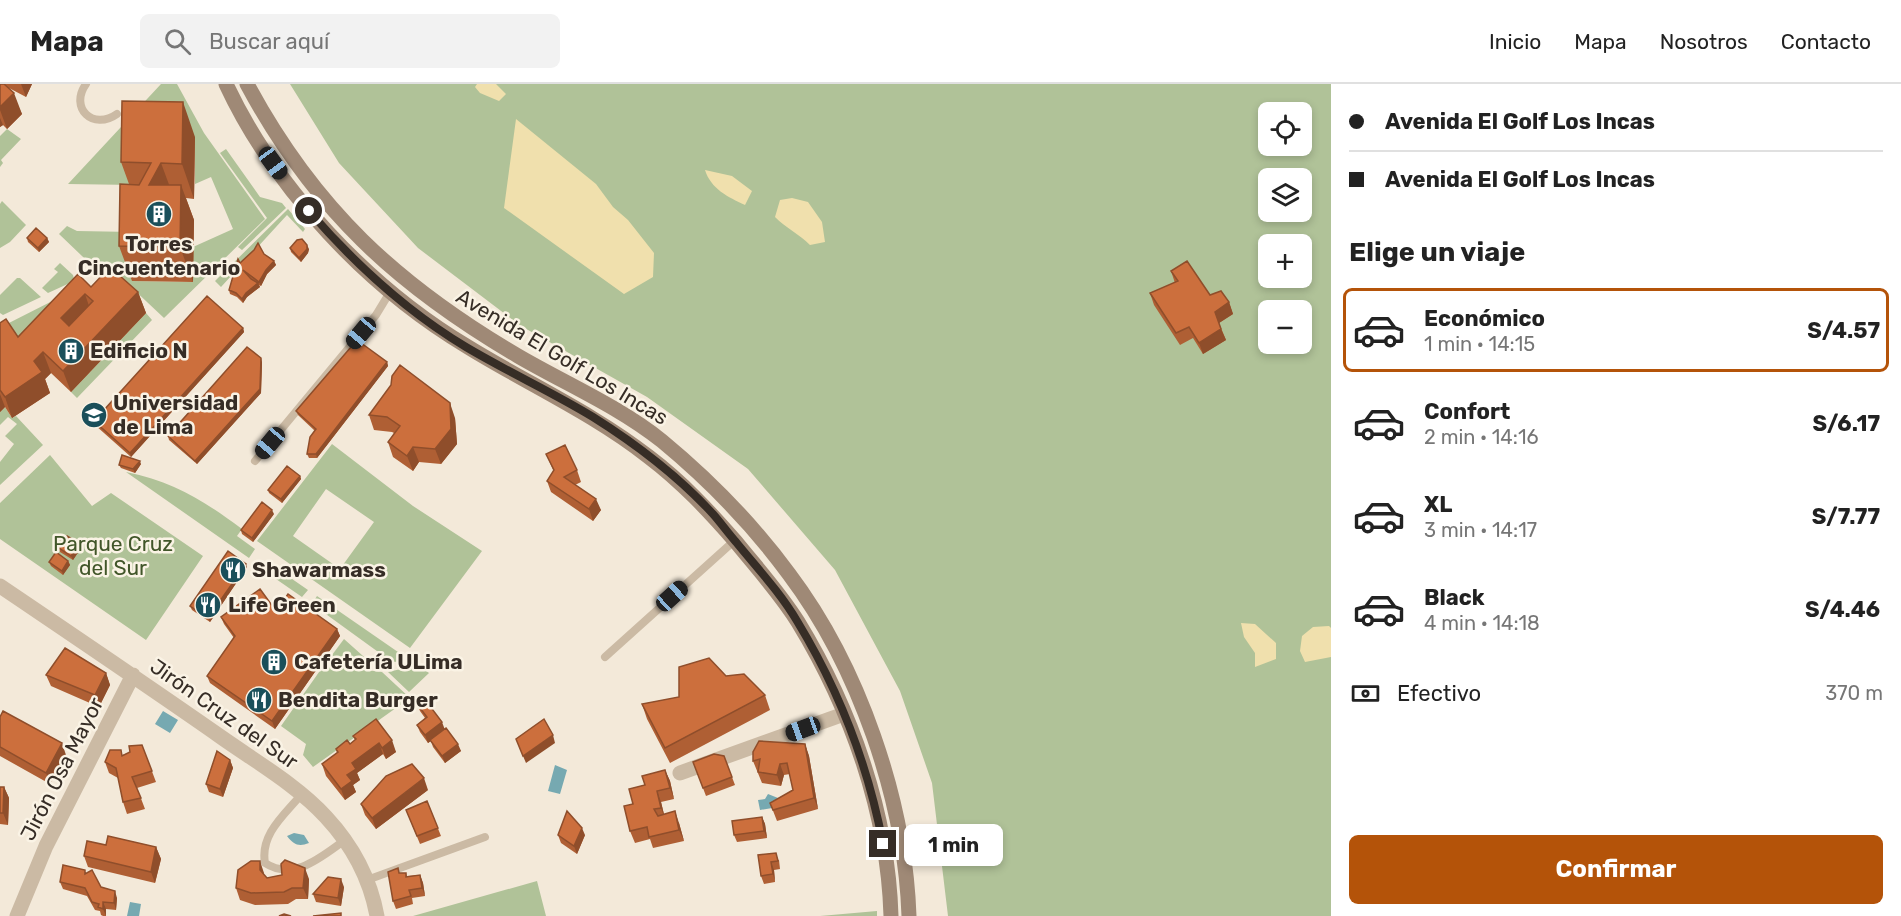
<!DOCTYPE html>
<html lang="es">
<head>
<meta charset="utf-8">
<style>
  body { margin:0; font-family:Rubik,sans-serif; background:#f2f2f2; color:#222; height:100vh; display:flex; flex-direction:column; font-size:22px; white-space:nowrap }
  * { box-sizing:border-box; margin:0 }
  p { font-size:20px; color:#767676 }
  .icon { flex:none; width:33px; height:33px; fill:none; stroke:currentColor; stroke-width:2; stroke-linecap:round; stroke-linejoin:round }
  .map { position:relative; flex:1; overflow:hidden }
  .drawer { display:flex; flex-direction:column; background:#fff; width:570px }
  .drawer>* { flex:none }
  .hud { display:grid; align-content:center; height:132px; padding:0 18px; background:#fff }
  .controls { position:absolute; left:1258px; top:18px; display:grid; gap:12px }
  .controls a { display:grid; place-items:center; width:54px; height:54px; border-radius:9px; background:#fff; box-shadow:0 3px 9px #0003; font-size:30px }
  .end { position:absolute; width:27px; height:27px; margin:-14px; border:8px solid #362d26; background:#fff; box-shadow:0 0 0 3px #fff }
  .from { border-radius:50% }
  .bubble { position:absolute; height:42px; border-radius:9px; background:#fff; box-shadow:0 3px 9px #0003; font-size:20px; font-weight:700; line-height:42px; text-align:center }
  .car { position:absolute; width:18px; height:36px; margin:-18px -9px; border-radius:8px; box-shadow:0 0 4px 2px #0007; background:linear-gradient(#222 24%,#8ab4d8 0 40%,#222 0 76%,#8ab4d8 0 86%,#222 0) }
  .hud b { display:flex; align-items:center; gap:21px; height:57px; font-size:22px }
  .hud b+b { border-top:2px solid #e0e0e0 }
  .hud i { width:15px; height:15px; background:#222 }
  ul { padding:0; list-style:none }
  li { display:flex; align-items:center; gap:18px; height:84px; margin:0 12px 9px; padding:0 6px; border:3px solid transparent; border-radius:9px }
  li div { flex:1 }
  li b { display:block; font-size:22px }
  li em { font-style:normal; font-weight:700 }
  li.selected { border-color:#b45309 }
  li>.icon { width:54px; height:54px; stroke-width:1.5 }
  h2 { padding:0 18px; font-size:27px; line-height:72px }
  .pay { display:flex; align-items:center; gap:15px; height:66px; padding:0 18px; font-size:22px }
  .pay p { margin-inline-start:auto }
  .action { display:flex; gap:12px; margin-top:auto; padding:12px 18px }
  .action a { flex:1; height:69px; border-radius:9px; background:#b45309; color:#fff; font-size:24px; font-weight:700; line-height:69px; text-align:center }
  header { display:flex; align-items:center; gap:36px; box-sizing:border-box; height:84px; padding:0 30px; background:#fff; border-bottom:2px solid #e0e0e0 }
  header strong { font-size:28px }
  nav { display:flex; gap:33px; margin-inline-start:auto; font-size:21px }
  .search { width:420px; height:54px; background:#f2f2f2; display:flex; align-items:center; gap:15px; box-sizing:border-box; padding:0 21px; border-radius:9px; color:#767676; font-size:22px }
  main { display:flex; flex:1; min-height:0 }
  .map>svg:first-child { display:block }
  .green { fill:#b0c298; fill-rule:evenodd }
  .sand { fill:#f0e0ad }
  .water { fill:#76a9b1 }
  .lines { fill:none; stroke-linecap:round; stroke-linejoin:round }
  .lane { stroke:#cbbaa4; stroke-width:8 }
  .street { stroke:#cbbaa4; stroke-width:15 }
  .secondary { stroke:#9f8976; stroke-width:15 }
  .wall { fill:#af5f34 }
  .shaded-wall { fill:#8f4e2b }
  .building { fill:#cc6f3d; stroke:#8f4e2b; stroke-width:1.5; fill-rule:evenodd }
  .route { stroke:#362d26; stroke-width:8 }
  .labels { text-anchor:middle; stroke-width:5; stroke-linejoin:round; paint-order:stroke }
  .poi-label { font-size:21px; font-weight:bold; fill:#362d26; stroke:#faf3e5; text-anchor:start }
  .street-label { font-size:21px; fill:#362d26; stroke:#faf3e5 }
  .park-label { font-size:21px; fill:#415629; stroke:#faf3e5 }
</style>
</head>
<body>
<header>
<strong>Mapa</strong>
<div class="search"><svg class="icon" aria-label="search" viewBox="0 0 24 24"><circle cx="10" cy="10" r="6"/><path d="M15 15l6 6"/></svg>Buscar aquí</div>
<nav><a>Inicio</a><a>Mapa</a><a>Nosotros</a><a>Contacto</a></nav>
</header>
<main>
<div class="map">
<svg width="1331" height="832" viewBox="0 0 1331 832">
  <rect width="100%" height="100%" fill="#f3e9d9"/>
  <path class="green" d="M161,0H177L204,49L265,135L164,234L113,186L105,194L59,150L67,142L77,147L133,148L132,197L192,198L193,163L233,145L211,93L195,100V53L134,101L68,100Z
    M290,0H1331V832H948L932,699L900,607L835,486L748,385L647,313L521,242L418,164L339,79ZM1269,28H1302V62H1269ZM1269,94H1302V128H1269ZM1269,160H1302V194H1269ZM1269,226H1302V260H1269Z
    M7,45L21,55L1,76L3,79L0,83V52Z
    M226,65L260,113L282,119L286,124L242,166L238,163L267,134L220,69Z
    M2,117L26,141L10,158L0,164V120Z
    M288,125L305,145L303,148L287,131L221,203L215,197Z
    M60,179L73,191L74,195L72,198L48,209L42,204L58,188L54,185Z
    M17,194H20L41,213L3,231L0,229V211Z
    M76,205L30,269L1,243Z
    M146,229L152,236L77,314L71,308Z
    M5,323L12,334L16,332L43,361L0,401V378L14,360L5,352L17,340L8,333L0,341V328Z
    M332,360L413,422L482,467L410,564L257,457ZM326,405L374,438L340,485L293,452Z
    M50,371L92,422L111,409L203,472L146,556L0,455V419Z
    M126,388C174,398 203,416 242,445L237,452L255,465L249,474Z
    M269,479L308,506L302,513L263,486Z
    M317,512L411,577L392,578L312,520Z
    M344,555L372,580L329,575Z
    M324,581L382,588L410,614L313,683L303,671L306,660L281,642Z
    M418,581L429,589L409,608L388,588Z
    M537,797L546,832H413Z
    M877,827V832H820Z"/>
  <path class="sand" d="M477,0H496L506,10L499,17L480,9L475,3Z
    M516,35L596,100L613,123L628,136L654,169L653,193L624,210L504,124Z
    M705,86L732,92L752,107L745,121C728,113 711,105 705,86Z
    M792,114L808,118L822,138L825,158L810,161C799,150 786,144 775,133L780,116Z
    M1241,539L1255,540L1276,559V575L1255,583V569L1244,553Z
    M1329,542L1331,544V573L1305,578L1300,567L1302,552L1313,543Z"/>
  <path class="water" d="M163,627L178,636L170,649L155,640Z
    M555,681L567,686L560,710L548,707Z
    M768,710L778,714V723L760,726L758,716L765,715Z
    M294,749L304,751L309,759C299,763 294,761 287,752Z
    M130,818L141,820L139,832H127Z"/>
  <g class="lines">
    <path class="lane" d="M86,0C69,24 93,47 117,30
      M255,377L376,231L390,208
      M605,573L734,457
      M301,711C283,732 260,751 265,779C294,798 322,772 345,756
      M367,796L485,753"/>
    <path class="street" d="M0,502C74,552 148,602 221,653C255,677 298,702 326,733C352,761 370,794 377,832
      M680,689L844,630
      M17,832L46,762L133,591"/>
    <path class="secondary" d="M226,0C275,105 369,204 468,263C528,300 593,329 649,373C682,398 709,427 736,458C757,484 780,509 798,538C851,625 888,729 891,832
      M247,0C314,125 397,201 518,272C566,300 618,322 662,357C708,395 753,441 789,490C859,583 905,716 909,832"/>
  </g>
  <path class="wall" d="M0,0H32L26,13L9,4L22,30L7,45L3,41L0,43Z
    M195,53L194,115L186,114L194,136L193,198L132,197L119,162L129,100L121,78Z
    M27,154H47L49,158L39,168L28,158Z
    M290,164L309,165L308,169L301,178L291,168Z
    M264,170L274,177L276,181L267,190L261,202L259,201L260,203L247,213L243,219L237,213L230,210L229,206L240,179Z
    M1171,187L1210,211L1229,218L1233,230L1219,239L1226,256L1203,270L1193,254L1180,261L1154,221L1150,209L1175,199Z
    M91,203L138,208L146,229L71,308L51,289L45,295L50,309L12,334L5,323L0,328V239L18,253Z
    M243,244L244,248L131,373L95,341L94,337Z
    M262,278L261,309L197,380L169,356L168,352Z
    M387,278L388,282L317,374H309L307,370L315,347L298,331L296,327Z
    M369,331L455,334L457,360L441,380L419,378L413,387L393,373L388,358L394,349L392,348L374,346Z
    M546,370L577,386L581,398L575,401L601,426L593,437L551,408L547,397L554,388Z
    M141,380L135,389L121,384L119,381Z
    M300,392L301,395L282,419L269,409L268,406Z
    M274,430L253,458L242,450L241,446Z
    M59,464H81L73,476L60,468Z
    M68,477L70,481L63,491L51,482L49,478Z
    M247,483L210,538L192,526L190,522Z
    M276,527L337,545L340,552L275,645L210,599L207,592L234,554L224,540L221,533Z
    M106,589L110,601L99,623L51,602L46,591Z
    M726,592L765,611L770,626L670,679L647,635L642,620L679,613Z
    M417,620L445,645L461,667L445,679L433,663L431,657L428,659L420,648L417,641L425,634L420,627Z
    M0,633L66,671L50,700L0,672Z
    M376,635L396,668L386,675L383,670L357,689L360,696L353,701L356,708L345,716L326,692L322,680L337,669L336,665L350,660L355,656L353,652Z
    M805,660L809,672L818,725L777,737L770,719L793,706L790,690L784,691L781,702L762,699L753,677Z
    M142,661L156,698L137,704L145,725L127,730L123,718L118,694L109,689L105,678L130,668Z
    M724,672L735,701L706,712L693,678Z
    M230,676L233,684L223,713L209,708L206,700Z
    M665,686L670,697L674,715L661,718L664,730L679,739L684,757L653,764L650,755L635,759L630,747L633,720Z
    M0,703H4L9,714L8,741L0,740Z
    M428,706L376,745L365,731L361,720Z
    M427,717L441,752L420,760L406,726Z
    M762,733L765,740L767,754L737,758L734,751Z
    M558,751H585L577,770L561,759Z
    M156,763L161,775L155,799L88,783L84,772Z
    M758,771L779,776L780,785L774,786L775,798L764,800L761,792Z
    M86,789L101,803L117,814L116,826L106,825V832H103L101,831L100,827L95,826L87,812L63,805L60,798Z
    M264,789V791L267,794L282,791L309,795L308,815H296L288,820L255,821L240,816L236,804Z
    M399,789H406L407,792L420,791L423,799L425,812L412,814L413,820L396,825L393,817Z
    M344,803L341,822L316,818L313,810Z"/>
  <path class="shaded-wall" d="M21,0H32L26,13Z
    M14,9L22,30L7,45L0,26V23Z
    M183,18L195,53L194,115L182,80Z
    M0,34L3,41L0,43Z
    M161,79L174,114L149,101Z
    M181,101L194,136L193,198L180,163Z
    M47,154L49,158L39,168L38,164Z
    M307,161L309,165L308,169L301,178L299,174Z
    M274,177L276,181L267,190L261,202L259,198L266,186Z
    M258,199L260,203L247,213L243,219L242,215L246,209Z
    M138,208L146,229L71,308L63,287Z
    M85,210L92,231L69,256L61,234Z
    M1229,218L1233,230L1219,239L1215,228Z
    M243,244L244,248L131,373L130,369Z
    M1221,245L1226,256L1203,270L1199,259Z
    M43,268L51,289L45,295L50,309L12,334L5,313L34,277Z
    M261,274L262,278L261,309L197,380L195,377Z
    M387,278L388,282L317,374L316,370Z
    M0,310L5,323L0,328Z
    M450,319L455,334L457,360L441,380L435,365Z
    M413,363L419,378L413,387L407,372Z
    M140,377L141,380L135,389L133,385Z
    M300,392L301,395L282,419L281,415Z
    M596,415L601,426L593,437L589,425Z
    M272,426L274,430L253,458L252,454Z
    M80,460L81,464L73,476L71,472Z
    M68,477L70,481L63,491L62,487Z
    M246,480L247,483L210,538L208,534Z
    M337,545L340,552L275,645L272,637Z
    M106,589L110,601L99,623L95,611Z
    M442,638L445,646L428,659L425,651Z
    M553,651L555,659L526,679L523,672Z
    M392,656L396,668L386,675L382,664Z
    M62,659L66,671L50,700L46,689Z
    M379,659L383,670L357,689L360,696L353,701L356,708L345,716L341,705L352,679Z
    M458,660L461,667L445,679L442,672Z
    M805,660L809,672L818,725L814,714Z
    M230,676L233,684L223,713L220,705Z
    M780,680L784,691L781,702L777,691Z
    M665,686L670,697L674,715L670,704Z
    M424,694L428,706L376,745L372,734Z
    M4,703L9,714L8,741L3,729Z
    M657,707L661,718L665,735L661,724Z
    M675,727L679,739L684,757L679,746Z
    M762,733L765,740L767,754L764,747Z
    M582,744L585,751L577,770L574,762Z
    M156,763L161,775L155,799L151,788Z
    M260,777L264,789V798L260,786Z
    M771,778L774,786L775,798L773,790Z
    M305,784L309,795L308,815L303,804Z
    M420,791L423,799L425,812L422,804Z
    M341,795L344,803L341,822L338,814Z
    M115,807L117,814L116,826L114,819Z
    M103,818L106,825V832L103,825Z"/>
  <path class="building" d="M0,0H4L14,9L0,23Z
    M122,17L183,18L182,80L161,79L149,101H181L180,163L119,162L120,100L139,101L151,79L121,78Z
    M36,144L47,154L38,164L27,154Z
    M302,155L307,161V165L299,174L290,164L297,156Z
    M258,159L264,170L274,177L266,186L259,198L243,186L251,195L258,199L246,209L242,215L236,209L229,206L238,175L240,179L254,166Z
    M1187,177L1210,211L1221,207L1229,218L1215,228L1221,245L1199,259L1189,243L1176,249L1150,209L1178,197L1171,187Z
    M110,183L138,208L63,287L43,268L34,277L42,288L5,313L0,306V239L6,235L18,253L78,190L91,203ZM85,210L93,217L69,242L61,234Z
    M207,212L243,244L130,369L94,337Z
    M357,256L387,278L316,370H307L310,353L316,345L296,327Z
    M247,263L261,274L260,305L195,377L168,352Z
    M400,281L450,319L451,345L435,365L413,363L407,372L388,358L400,342L387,333L369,331L391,301L392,292Z
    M565,361L577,386L564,393L596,415L589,425L547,397L554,386L546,370Z
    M122,371L140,377L133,385L119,381Z
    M287,382L300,392L281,415L268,406Z
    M262,418L272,426L252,454L241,446Z
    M67,452L80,460L71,472L59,464Z
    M228,467L246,480L208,534L190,522Z
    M56,468L68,477L62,487L49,478Z
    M260,505L276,527L288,510L337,545L272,637L207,592L235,552L221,533Z
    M65,564L106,589L95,611L46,591Z
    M709,574L726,592L744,590L765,611L665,664L642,620L679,613V583Z
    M423,613L442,638L425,651L417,641L427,633L417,620Z
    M3,627L62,659L46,689L0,663V633Z
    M376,635L392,656L382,664L379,659L352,679L356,685L347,691L352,697L341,705L322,680L338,668L336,665L347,656L350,660L356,655L353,652Z
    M544,635L553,651L523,672L516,655Z
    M446,644L458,660L442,672L430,656Z
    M759,657L805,660L814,714L773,726L770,719L793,706L787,679L780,680L777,691L758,688L760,675L753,677V668Z
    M142,661L152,687L132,693L141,714L123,718L116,684L105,678L110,666H121L122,672L130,668L129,662Z
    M217,667L230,676L220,705L206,700Z
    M714,670L724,672L732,693L703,704L693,678Z
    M412,680L424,694L372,734L361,720L386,692Z
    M665,686L670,704L657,707L661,724L654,725L658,732L675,727L679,746L649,753L647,743L630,747L624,722L633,720L629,705L645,701L642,692Z
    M0,703H4L3,729H0Z
    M427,717L438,744L417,752L406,726Z
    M567,727L582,744L574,762L558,751Z
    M762,733L764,747L734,751L732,737Z
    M108,752L156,763L151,788L84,772L87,757L106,761Z
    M776,769L778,777L771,778L773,790L761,792L758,771Z
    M285,776L305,784L303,804H292L284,808L251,809L236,804L238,786L251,777H260V786L267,794L282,791L281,780Z
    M63,781L85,786V790L92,786L101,803L115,807L114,819L103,818V825L98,823L99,820L92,818L85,804L60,798Z
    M398,784L399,789H406V793L420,791L422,804L409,806L411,812L393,817L388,788Z
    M328,793L341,795L338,814L313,810Z
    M341,829V832H313Z
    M284,830L291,832H279Z"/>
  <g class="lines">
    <path class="route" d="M309,127C355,180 406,227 466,263C508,288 552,308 593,333C636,360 679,393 713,430C721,439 728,449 736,458C757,484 780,508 797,537C839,606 868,681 883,760"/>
  </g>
  <defs>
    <symbol id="building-disc" viewBox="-11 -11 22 22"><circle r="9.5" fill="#1a4f5a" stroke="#faf3e5"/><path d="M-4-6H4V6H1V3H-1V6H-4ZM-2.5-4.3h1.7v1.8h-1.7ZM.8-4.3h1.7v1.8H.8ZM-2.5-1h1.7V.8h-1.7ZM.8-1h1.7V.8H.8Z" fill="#fff"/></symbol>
    <symbol id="university-disc" viewBox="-11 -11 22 22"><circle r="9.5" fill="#1a4f5a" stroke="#faf3e5"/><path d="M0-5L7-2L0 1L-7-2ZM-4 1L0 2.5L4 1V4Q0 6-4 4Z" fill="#fff"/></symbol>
    <symbol id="restaurant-disc" viewBox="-11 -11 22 22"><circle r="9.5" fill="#1a4f5a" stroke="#faf3e5"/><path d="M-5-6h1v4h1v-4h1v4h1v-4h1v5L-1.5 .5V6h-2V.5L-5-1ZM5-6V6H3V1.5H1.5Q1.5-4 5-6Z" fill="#fff"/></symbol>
  </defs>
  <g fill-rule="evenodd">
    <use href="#building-disc" x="144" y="115" width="30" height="30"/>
    <use href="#building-disc" x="56" y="252" width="30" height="30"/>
    <use href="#university-disc" x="79" y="316" width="30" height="30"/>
    <use href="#restaurant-disc" x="218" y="471" width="30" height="30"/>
    <use href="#restaurant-disc" x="193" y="506" width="30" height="30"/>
    <use href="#building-disc" x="259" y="563" width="30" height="30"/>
    <use href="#restaurant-disc" x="244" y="601" width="30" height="30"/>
  </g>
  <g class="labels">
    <g class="poi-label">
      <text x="159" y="167" text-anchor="middle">Torres<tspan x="159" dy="24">Cincuentenario</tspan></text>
      <text x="90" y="274">Edificio N</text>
      <text x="113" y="326">Universidad<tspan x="113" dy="24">de Lima</tspan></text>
      <text x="252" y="493">Shawarmass</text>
      <text x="228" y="528">Life Green</text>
      <text x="294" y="585">Cafetería ULima</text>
      <text x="278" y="623">Bendita Burger</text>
    </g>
    <g class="street-label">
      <text transform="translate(562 273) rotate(31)" y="7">Avenida El Golf Los Incas</text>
      <text transform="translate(224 630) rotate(35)" y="7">Jirón Cruz del Sur</text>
      <text transform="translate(62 685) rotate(-63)" y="7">Jirón Osa Mayor</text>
    </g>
    <g class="park-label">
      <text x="113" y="467">Parque Cruz<tspan x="113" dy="24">del Sur</tspan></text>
    </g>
  </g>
</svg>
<div class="controls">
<a><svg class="icon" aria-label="locate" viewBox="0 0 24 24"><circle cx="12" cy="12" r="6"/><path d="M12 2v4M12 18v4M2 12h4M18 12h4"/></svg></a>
<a><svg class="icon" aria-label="layers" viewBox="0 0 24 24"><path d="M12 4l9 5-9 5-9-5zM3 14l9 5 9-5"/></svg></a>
<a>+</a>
<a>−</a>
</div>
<i class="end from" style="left:309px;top:127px"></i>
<i class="end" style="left:883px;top:760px"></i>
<div class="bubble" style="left:904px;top:740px;width:99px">1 min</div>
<i class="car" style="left:273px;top:79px;rotate:144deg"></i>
<i class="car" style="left:361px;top:249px;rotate:220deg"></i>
<i class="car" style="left:270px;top:359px;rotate:220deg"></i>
<i class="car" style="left:672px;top:512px;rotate:48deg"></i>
<i class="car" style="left:803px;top:645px;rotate:250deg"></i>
</div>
<section class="drawer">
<div class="hud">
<b><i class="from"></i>Avenida El Golf Los Incas</b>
<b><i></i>Avenida El Golf Los Incas</b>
</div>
<h2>Elige un viaje</h2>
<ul>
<li class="selected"><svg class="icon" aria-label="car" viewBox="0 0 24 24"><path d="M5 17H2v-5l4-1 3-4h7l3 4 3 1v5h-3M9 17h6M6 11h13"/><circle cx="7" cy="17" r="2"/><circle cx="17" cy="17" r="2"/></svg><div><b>Económico</b><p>1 min · 14:15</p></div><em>S/4.57</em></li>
<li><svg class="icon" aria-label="car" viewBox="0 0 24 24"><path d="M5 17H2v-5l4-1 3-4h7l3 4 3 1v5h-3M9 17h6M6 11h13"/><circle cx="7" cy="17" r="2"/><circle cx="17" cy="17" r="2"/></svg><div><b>Confort</b><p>2 min · 14:16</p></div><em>S/6.17</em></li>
<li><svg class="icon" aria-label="car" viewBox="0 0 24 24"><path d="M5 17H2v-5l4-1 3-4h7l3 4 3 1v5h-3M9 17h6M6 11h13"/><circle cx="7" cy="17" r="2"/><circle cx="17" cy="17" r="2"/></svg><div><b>XL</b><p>3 min · 14:17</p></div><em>S/7.77</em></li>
<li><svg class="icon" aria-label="car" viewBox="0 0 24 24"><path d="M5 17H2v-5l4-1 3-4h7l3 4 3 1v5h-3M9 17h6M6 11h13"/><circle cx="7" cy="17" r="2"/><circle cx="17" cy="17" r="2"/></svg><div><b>Black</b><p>4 min · 14:18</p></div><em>S/4.46</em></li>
</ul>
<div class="pay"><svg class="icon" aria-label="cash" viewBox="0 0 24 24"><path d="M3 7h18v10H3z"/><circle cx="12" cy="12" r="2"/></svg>Efectivo<p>370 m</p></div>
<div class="action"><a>Confirmar</a></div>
</section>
</main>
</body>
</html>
